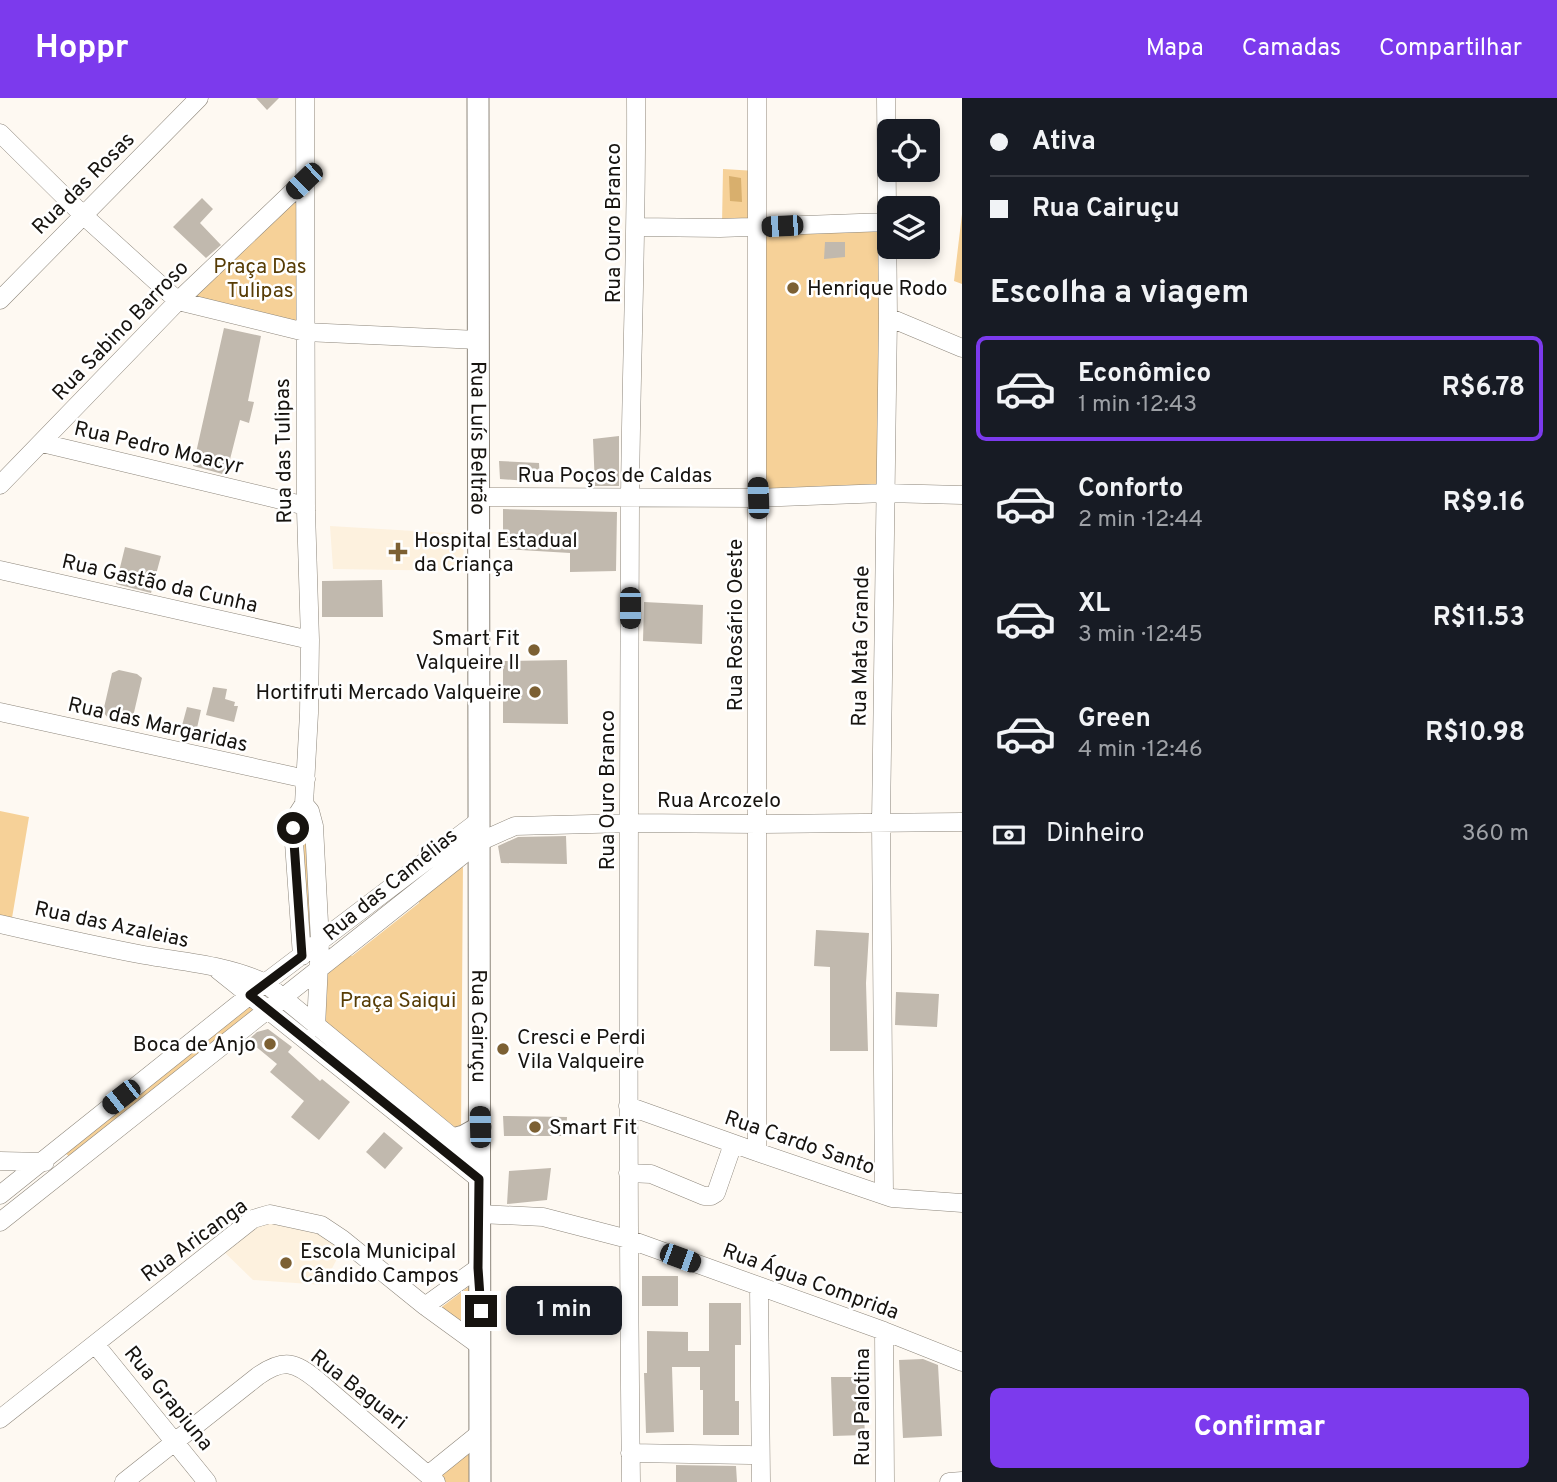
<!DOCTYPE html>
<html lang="pt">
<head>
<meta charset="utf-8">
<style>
  body { margin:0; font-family:Overpass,sans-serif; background:#20242c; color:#f1f3f6; height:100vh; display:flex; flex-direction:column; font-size:26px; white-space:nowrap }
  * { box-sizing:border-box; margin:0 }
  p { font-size:23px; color:#9ea1a6 }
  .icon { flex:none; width:38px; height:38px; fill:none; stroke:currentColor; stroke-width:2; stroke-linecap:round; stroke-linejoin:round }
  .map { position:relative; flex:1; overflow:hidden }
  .drawer { display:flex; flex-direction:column; background:#171b24; width:595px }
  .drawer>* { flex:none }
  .top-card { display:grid; align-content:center; height:154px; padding:0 28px; background:#171b24 }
  .fabs { position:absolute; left:877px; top:21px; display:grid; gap:14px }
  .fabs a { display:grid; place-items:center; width:63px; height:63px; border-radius:10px; background:#171b24; box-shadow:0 4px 10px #0003; font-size:35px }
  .end { position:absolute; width:32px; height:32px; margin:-16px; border:9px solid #16130f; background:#fff; box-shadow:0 0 0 4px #fff }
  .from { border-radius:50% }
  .bubble { position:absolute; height:49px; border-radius:10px; background:#171b24; box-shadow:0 4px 10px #0003; font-size:23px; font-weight:700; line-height:49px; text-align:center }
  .car { position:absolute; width:21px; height:42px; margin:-21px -10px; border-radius:9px; box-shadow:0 0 5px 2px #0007; background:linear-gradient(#222 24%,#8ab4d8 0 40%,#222 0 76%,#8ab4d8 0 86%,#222 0) }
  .top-card b { display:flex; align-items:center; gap:24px; height:66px; font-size:26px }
  .top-card b+b { border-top:2px solid #363941 }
  .top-card i { width:18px; height:18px; background:#f1f3f6 }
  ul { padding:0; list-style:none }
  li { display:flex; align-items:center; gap:21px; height:105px; margin:0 14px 10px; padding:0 14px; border:4px solid transparent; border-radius:10px }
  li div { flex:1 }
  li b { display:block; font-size:26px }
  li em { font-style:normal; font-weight:700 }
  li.current { border-color:#7c3aed }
  li>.icon { width:63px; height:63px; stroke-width:1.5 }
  h2 { padding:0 28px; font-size:32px; line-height:84px }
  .pay { display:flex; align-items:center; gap:18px; height:77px; padding:0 28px; font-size:26px }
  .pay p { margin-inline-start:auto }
  .cta { display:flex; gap:14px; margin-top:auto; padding:14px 28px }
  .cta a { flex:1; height:80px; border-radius:10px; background:#7c3aed; color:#fff; font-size:28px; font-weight:700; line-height:80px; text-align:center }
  header { display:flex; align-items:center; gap:42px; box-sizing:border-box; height:98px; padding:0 35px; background:#7c3aed; color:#fff }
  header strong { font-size:33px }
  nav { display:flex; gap:38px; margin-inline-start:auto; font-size:24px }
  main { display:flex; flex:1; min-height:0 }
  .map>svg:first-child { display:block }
  .built { fill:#fdf1de }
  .green { fill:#f6d198 }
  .water { fill:#d8af6d }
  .building { fill:#c1b9ae }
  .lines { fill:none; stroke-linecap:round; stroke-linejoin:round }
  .minor-casing { stroke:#8d867b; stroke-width:19 }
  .major-casing { stroke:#8d867b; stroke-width:23 }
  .minor { stroke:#fff; stroke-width:18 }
  .major { stroke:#fff; stroke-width:21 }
  .route { stroke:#16130f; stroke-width:9 }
  .poi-dot { fill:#7c6033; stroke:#fff; stroke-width:2.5 }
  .labels { text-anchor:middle; stroke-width:5; stroke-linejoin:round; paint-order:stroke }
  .street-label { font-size:21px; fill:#16130f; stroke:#fff }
  .park-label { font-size:21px; fill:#573c05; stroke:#fff }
  .poi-label { font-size:21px; fill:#16130f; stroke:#fff; text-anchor:start }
</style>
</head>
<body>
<header>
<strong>Hoppr</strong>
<nav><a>Mapa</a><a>Camadas</a><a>Compartilhar</a></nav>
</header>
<main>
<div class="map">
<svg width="962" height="1384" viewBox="0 0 962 1384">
  <rect width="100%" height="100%" fill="#fef9f2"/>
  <path class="built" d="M330,428L465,436L462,473L333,471Z
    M268,1124L311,1132L344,1148L323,1187L253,1182L219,1149L254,1128Z"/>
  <path class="green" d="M723,71L756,73V129L887,124L885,395L758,400L756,130L722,126Z
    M296,96V228L187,199Z
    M962,116V186L954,183Z
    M0,713L29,719L12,820L0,817Z
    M308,719L315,840L306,848L300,720Z
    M463,764L461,1034L322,923L325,872L345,856L352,858L419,805V798Z
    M247,905L256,912L71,1060L65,1055Z
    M471,1187L472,1233L439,1211Z
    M474,1352L473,1384H446L441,1380L444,1367Z"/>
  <path class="water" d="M729,78L741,80L742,104L730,103Z"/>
  <path class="building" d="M256,0H279L267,12Z
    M202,100L213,111L200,125L221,147L206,160L173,129Z
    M825,144H845V159L824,161Z
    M224,230L261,238L248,303L254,304L249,325L240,322L226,377L193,368Z
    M619,338V388H595L593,341Z
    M499,363L539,365L540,384L500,381Z
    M503,411L617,414L616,473L570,474V455L503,451Z
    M125,449L161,458L151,495L116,486Z
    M382,482L383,519H322V483Z
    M644,504L703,507L702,546L643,543Z
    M567,562L568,626L503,625V563Z
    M119,572L137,576L142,580L132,623L125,624L109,621L103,614L112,575Z
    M213,589L227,591L225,601L235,604L234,608H238L234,624L206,617Z
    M187,609L201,612L195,639L180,635Z
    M566,738L567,766L501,765L498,748L518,739Z
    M816,832L869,835L866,885L868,953H830V869L814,868Z
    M896,894L939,896L937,929L895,927Z
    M268,931L292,949L288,954L320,983L322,981L350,1004L319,1042L291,1019L304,1003L270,974L277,966L248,942L257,934Z
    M503,1018L567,1019L566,1038H504Z
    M384,1034L403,1050L385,1071L366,1054Z
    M551,1070L547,1102L507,1106L509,1073Z
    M642,1178H678V1208H642Z
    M709,1205H741V1247H735V1303H739V1337H703V1292H700V1269H672L674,1334L646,1335L644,1275H647V1233L688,1234V1253H709Z
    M923,1261L938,1267L942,1338L903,1340L899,1262Z
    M831,1279H862L865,1337L833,1338Z
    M676,1367L736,1368L737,1384H676Z"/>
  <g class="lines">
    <defs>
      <path id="minor" d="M757,0V1054
        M0,35L83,117L178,203L305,234L478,242
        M637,129L720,130L887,124
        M0,202L199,0
        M888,219L962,250
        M42,345L306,408
        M0,387L178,203L304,83
        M479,399L758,400L885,395L962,397
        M0,472L310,542
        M0,614L306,681
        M304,706L310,713L314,728L320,844L316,929
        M0,826C48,837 96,848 144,857C184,864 228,867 265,885L480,1062
        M302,858L293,730L295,720L304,706L309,615L310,542L306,413L305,0
        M218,872L479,1081
        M628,1008L757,1054L892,1100L962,1105
        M0,1063L45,1064
        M628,1075L651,1076L704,1098H711L716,1095L733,1046
        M0,1097L265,885L480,722
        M884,1097L881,724L888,219L886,0
        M479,1116L543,1119L628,1141L884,1233L962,1264
        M0,1124L479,744L515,728L630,725L758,726L962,724
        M759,1189L761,1384
        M425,1208L478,1170
        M884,1233L885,1384
        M95,1246L207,1384
        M0,1321L253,1121L270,1116L321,1127L342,1141L425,1208L480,1248
        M630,1355L750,1357
        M428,1377L480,1335
        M124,1384L258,1278C284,1260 295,1264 317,1282L436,1384
        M631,1384C627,1057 629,730 630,403C631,269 637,135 636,0
        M949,1384L962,1383"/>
      <g id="major">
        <path id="s1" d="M478,0L480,1384"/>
        <path d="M453,1041L464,1038L480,1029"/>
      </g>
    </defs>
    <use href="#minor" class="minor-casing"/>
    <use href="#major" class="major-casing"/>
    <use href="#minor" class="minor"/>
    <use href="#major" class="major"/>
  </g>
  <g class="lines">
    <path class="route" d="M293,730L302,858L250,897L479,1081L478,1170L481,1213"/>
  </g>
  <g class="poi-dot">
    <circle cx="793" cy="190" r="7"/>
    <path d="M394.5 443.5h7v7h7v7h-7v7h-7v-7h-7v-7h7z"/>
    <circle cx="534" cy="552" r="7"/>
    <circle cx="535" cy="594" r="7"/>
    <circle cx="270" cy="946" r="7"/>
    <circle cx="503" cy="951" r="7"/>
    <circle cx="535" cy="1029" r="7"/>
    <circle cx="286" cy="1165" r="7"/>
  </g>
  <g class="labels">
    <g class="street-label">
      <text transform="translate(83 85) rotate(-45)" y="7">Rua das Rosas</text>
      <text transform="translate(613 125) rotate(-90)" y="7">Rua Ouro Branco</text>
      <text transform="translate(120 232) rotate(-46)" y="7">Rua Sabino Barroso</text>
      <text dy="7" stroke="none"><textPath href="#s1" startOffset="340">Rua Luís Beltrão</textPath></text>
      <text transform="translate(159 349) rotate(13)" y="7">Rua Pedro Moacyr</text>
      <text transform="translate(283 353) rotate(-91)" y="7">Rua das Tulipas</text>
      <text x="615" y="384">Rua Poços de Caldas</text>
      <text transform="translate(160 485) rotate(13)" y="7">Rua Gastão da Cunha</text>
      <text transform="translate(735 527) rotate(-90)" y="7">Rua Rosário Oeste</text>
      <text transform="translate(860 548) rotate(-89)" y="7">Rua Mata Grande</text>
      <text transform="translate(158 626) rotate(13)" y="7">Rua das Margaridas</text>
      <text transform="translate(607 692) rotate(-90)" y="7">Rua Ouro Branco</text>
      <text x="719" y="709">Rua Arcozelo</text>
      <text transform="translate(390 786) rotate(-39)" y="7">Rua das Camélias</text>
      <text transform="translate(112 826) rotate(12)" y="7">Rua das Azaleias</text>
      <text dy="7" stroke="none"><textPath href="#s1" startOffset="928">Rua Cairuçu</textPath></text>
      <text transform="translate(800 1044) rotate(19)" y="7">Rua Cardo Santo</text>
      <text transform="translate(194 1142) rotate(-36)" y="7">Rua Aricanga</text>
      <text transform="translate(811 1183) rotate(20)" y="7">Rua Água Comprida</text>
      <text transform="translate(359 1291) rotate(38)" y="7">Rua Baguari</text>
      <text transform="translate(169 1300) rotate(51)" y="7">Rua Grapiuna</text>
      <text transform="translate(862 1309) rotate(-90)" y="7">Rua Palotina</text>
    </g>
    <g class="park-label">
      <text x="260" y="175">Praça Das<tspan x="260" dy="24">Tulipas</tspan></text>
      <text x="398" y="909">Praça Saiqui</text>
    </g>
    <g class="poi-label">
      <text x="807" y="197">Henrique Rodo</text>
      <text x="414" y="449">Hospital Estadual<tspan x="414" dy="24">da Criança</tspan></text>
      <text x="520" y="547" text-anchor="end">Smart Fit<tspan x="520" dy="24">Valqueire II</tspan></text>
      <text x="521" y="601" text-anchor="end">Hortifruti Mercado Valqueire</text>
      <text x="517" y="946">Cresci e Perdi<tspan x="517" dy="24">Vila Valqueire</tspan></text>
      <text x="256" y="953" text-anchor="end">Boca de Anjo</text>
      <text x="549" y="1036">Smart Fit</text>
      <text x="300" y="1160">Escola Municipal<tspan x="300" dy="24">Cândido Campos</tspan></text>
    </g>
  </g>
</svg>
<div class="fabs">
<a><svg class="icon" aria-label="locate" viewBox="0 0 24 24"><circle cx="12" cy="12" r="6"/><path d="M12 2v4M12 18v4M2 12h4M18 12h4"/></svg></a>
<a><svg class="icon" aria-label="layers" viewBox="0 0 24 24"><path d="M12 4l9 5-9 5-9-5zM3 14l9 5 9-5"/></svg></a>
</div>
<i class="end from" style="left:293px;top:730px"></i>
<i class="end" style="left:481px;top:1213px"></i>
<div class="bubble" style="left:506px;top:1188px;width:116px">1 min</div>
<i class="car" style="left:304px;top:83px;rotate:226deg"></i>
<i class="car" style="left:782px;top:128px;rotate:267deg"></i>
<i class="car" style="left:758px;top:400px;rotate:358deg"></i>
<i class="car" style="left:630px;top:510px;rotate:180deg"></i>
<i class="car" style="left:121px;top:999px;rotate:232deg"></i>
<i class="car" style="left:480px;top:1029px;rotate:359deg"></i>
<i class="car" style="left:680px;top:1160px;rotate:110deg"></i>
</div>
<section class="drawer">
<div class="top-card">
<b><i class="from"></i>Ativa</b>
<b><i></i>Rua Cairuçu</b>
</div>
<h2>Escolha a viagem</h2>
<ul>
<li class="current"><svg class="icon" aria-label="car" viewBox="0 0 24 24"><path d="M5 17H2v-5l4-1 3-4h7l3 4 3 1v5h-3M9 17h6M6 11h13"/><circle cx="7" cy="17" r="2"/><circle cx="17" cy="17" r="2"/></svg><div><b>Econômico</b><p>1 min · 12:43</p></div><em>R$6.78</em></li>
<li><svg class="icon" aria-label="car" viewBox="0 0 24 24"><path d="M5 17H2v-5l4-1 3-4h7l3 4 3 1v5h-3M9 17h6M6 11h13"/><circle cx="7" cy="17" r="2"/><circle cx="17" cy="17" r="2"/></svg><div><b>Conforto</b><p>2 min · 12:44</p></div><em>R$9.16</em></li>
<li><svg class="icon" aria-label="car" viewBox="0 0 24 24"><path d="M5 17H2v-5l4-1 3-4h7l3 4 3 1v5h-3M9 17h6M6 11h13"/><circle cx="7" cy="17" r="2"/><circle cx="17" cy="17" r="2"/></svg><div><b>XL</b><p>3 min · 12:45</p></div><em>R$11.53</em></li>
<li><svg class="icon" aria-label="car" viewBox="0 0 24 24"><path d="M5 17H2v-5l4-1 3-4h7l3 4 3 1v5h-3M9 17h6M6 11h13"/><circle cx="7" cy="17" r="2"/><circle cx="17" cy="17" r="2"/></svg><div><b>Green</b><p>4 min · 12:46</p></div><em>R$10.98</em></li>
</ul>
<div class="pay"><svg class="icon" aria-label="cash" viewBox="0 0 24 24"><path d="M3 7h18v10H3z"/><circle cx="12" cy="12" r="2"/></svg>Dinheiro<p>360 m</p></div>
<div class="cta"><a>Confirmar</a></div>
</section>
</main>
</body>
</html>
